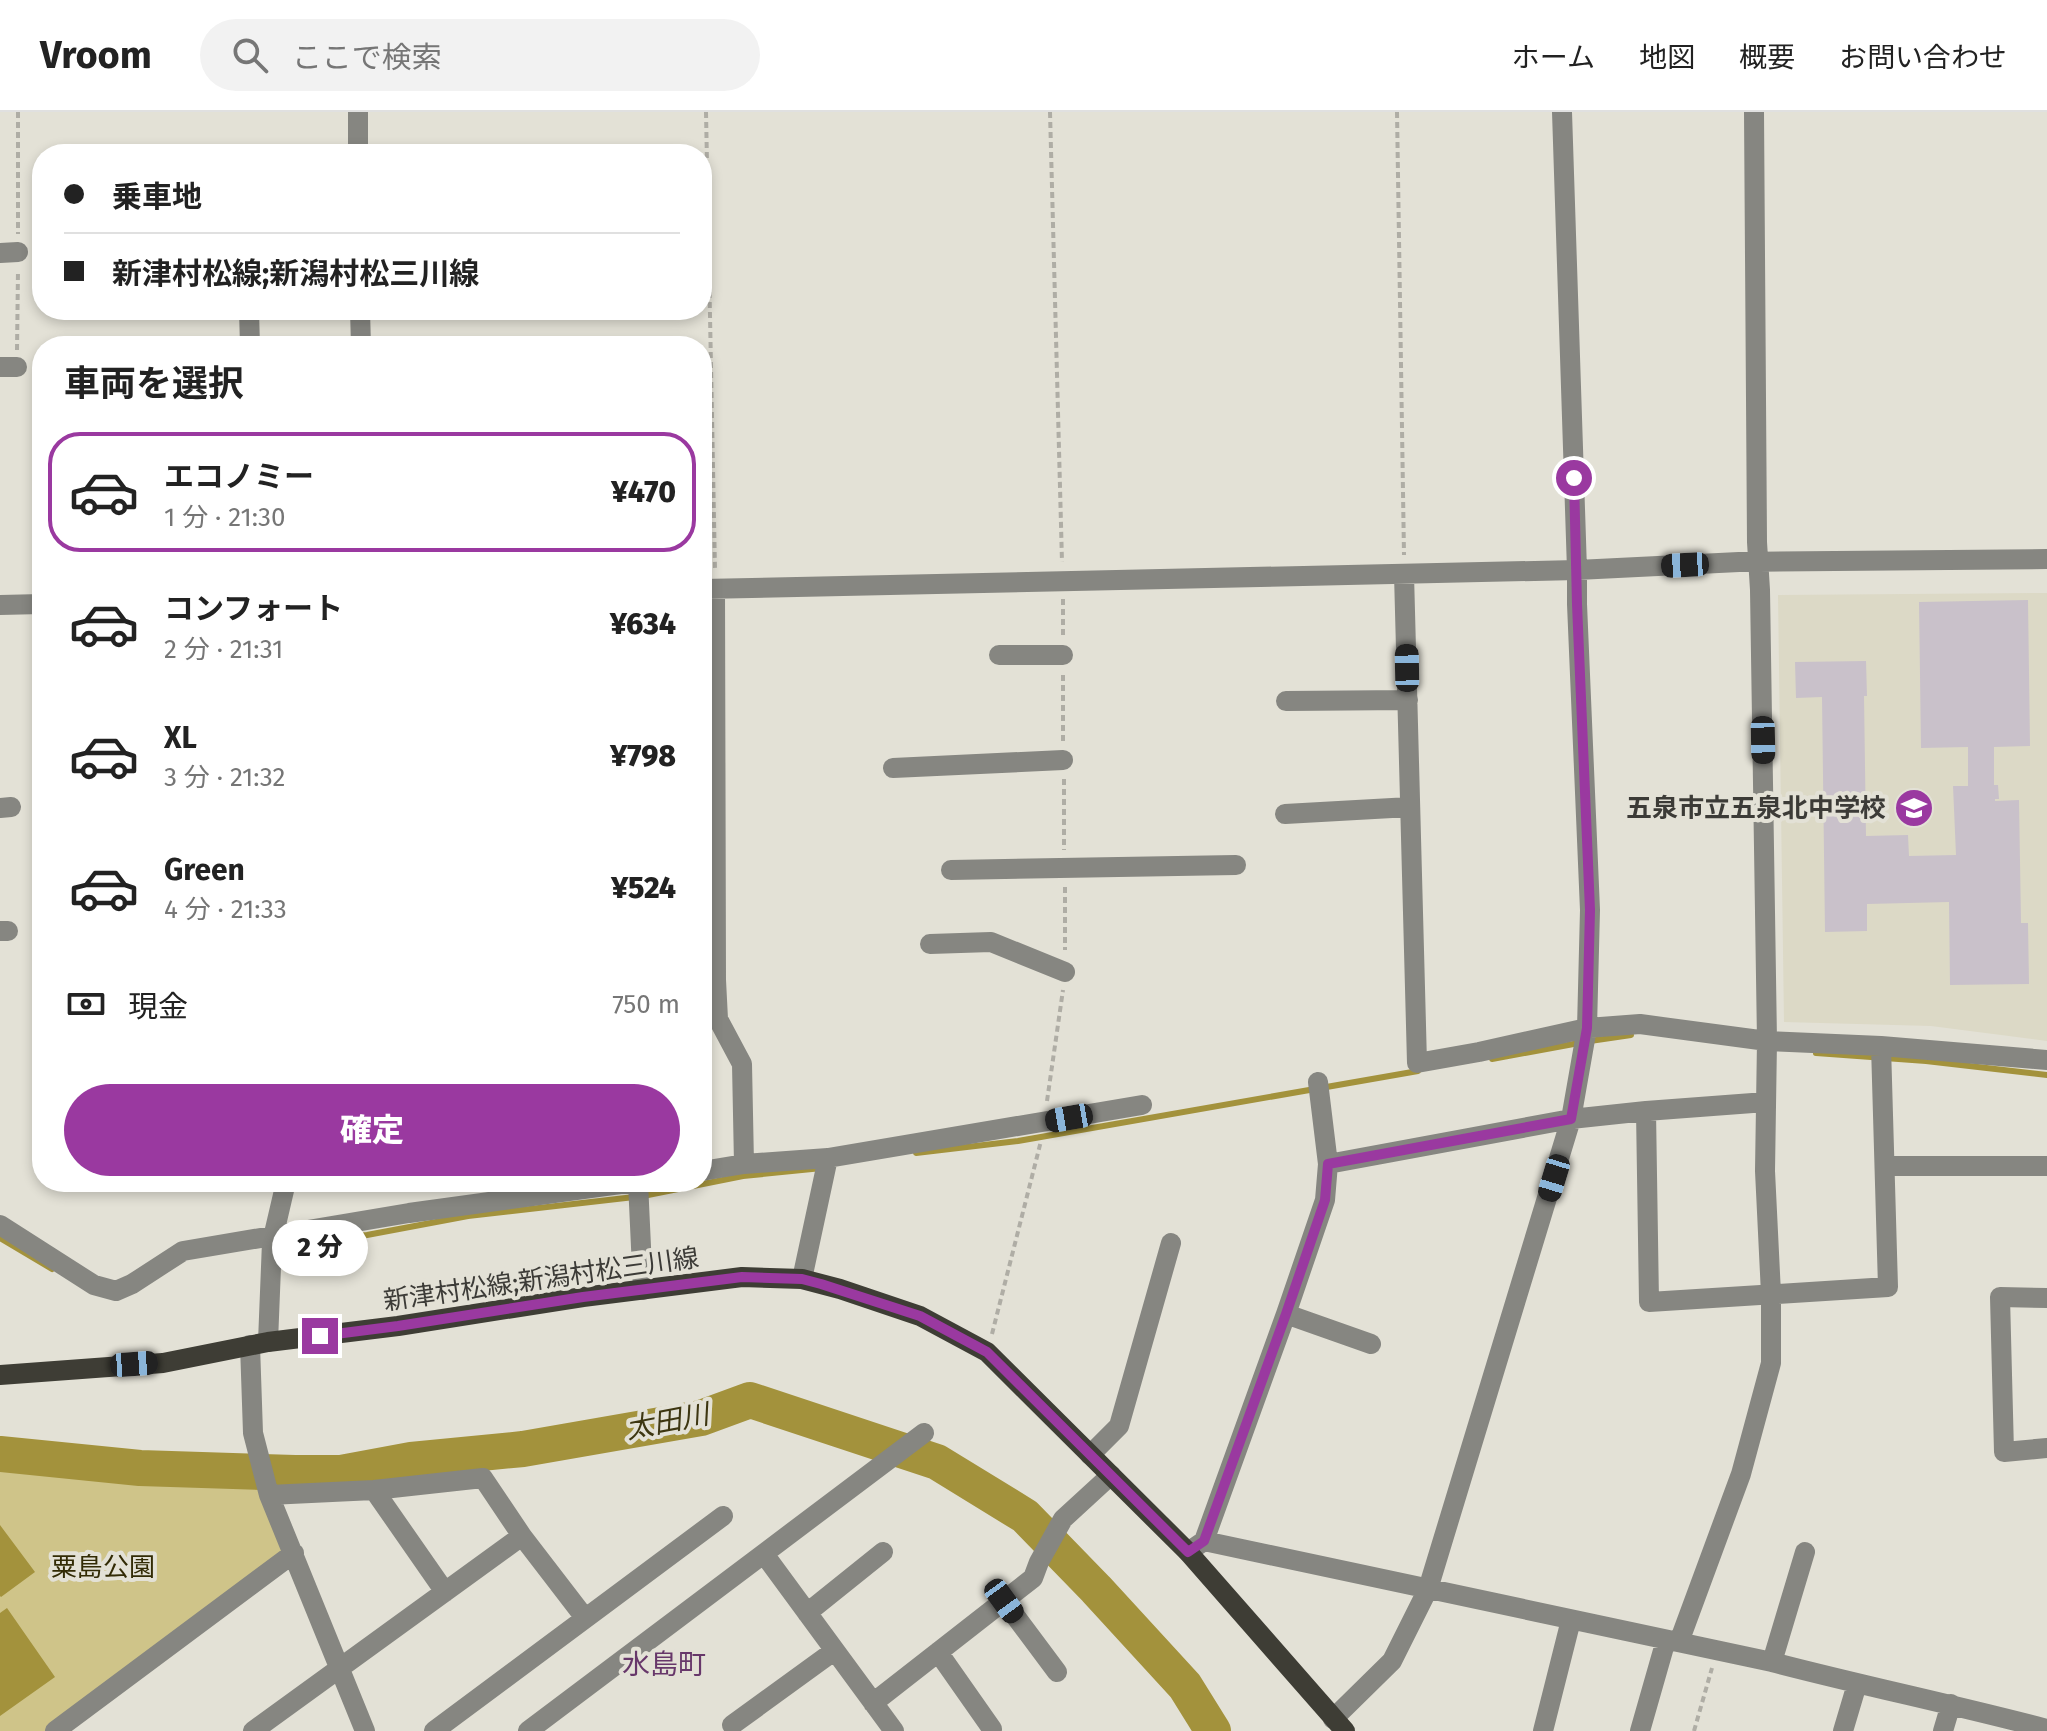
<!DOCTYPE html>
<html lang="ja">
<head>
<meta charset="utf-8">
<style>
  body { margin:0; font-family:"Fira Sans","Noto Sans JP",sans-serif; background:#f2f2f2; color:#222; height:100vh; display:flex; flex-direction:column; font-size:30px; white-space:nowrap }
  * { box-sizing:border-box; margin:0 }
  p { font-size:26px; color:#767676 }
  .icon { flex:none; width:44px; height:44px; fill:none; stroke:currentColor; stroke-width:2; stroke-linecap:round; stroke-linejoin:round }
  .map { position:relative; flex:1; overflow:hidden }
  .drawer { position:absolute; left:32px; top:224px; width:680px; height:856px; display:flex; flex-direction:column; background:#fff; border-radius:32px; box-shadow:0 4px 12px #0003 }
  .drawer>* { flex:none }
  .top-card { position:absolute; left:32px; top:32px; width:680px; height:176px; border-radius:32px; box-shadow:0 4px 12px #0003; display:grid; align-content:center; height:176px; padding:0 32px; background:#fff }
  .end { position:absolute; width:36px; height:36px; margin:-18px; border:10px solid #9a39a0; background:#fff; box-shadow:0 0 0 4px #fff }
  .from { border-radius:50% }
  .bubble { position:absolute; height:56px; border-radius:28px; background:#fff; box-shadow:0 4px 12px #0003; font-size:26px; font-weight:800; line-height:56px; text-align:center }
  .car { position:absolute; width:24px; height:48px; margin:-24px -12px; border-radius:10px; box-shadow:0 0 6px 2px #0007; background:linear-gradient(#222 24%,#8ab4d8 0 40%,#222 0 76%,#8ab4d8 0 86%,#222 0) }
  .top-card b { display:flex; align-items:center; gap:28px; height:76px; font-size:30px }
  .top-card b+b { border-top:2px solid #e0e0e0 }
  .top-card i { width:20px; height:20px; background:#222 }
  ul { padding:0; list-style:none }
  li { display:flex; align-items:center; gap:24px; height:120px; margin:0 16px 12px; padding:0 16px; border:4px solid transparent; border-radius:32px }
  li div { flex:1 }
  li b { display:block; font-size:30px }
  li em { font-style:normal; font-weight:800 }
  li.selected { border-color:#9a39a0 }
  li>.icon { width:72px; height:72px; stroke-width:1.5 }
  h2 { padding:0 32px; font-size:36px; line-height:96px }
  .pay { display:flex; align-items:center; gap:20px; height:88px; padding:0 32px; font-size:30px }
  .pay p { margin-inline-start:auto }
  .cta { display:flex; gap:16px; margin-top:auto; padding:16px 32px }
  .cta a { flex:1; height:92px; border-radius:48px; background:#9a39a0; color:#fff; font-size:32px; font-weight:800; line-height:92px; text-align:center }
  header { display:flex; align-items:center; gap:48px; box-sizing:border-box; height:112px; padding:0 40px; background:#fff; border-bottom:2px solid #e0e0e0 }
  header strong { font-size:38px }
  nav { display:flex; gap:44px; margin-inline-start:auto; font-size:28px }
  .search { width:560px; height:72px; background:#f2f2f2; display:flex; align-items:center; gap:20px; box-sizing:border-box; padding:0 28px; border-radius:44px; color:#767676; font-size:30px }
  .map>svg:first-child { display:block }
  .built { fill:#dcd9c6 }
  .green { fill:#cfc489 }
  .water { fill:#a3923c }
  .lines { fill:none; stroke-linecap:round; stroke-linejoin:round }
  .stream { stroke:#a3923c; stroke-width:6 }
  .river { stroke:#a3923c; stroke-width:36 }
  .building { fill:#c9c1ca }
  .path { stroke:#afada5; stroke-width:4; stroke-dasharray:6 4; stroke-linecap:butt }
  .minor { stroke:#868681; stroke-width:20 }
  .major { stroke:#3e3d35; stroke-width:20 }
  .route { stroke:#9a39a0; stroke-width:10 }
  .labels { text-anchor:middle; stroke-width:8; stroke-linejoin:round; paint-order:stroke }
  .poi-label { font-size:26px; font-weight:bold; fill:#3c3b37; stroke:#e3e1d6; text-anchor:end }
  .street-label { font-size:26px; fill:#3c3b37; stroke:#e3e1d6 }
  .park-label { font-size:26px; fill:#322b05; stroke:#e3e1d6 }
  .water-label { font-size:28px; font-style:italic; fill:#3d3611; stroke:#e3e1d6 }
  .neighbourhood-label { font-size:28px; fill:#67376a; stroke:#e3e1d6 }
</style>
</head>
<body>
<header>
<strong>Vroom</strong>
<div class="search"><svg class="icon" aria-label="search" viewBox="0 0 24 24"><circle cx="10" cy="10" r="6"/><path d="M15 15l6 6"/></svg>ここで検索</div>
<nav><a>ホーム</a><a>地図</a><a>概要</a><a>お問い合わせ</a></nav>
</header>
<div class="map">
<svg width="2047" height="1619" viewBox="0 0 2047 1619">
  <rect width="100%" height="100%" fill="#e3e1d6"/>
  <path class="built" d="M2047,481V929L1931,914L1784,910L1778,483Z"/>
  <path class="green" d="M0,1342L140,1356L211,1358L264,1364L294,1441L55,1619H0Z"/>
  <path class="water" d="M0,1413L35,1460L1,1485L0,1484Z
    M7,1496L55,1565L0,1604V1501Z"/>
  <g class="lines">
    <path class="stream" d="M1590,929L1631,923
      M1816,941L1926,949L2047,963
      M1492,947L1579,931
      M916,1041L1018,1029L1418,959
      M0,1126L52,1157
      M283,1132L367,1123L468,1104L643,1084L743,1064L822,1056"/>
    <path class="river" d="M0,1342L140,1356L295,1361H341L411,1348L523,1337L701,1306L750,1288L937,1350L1025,1404L1096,1477L1185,1574L1213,1619"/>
  </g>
  <path class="building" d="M2028,488L2030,634L1994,635V673H1998L1999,687H1995V689L2019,688L2021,811H2028L2029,872L1950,873L1949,790L1867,792V819L1825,820L1822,585L1796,586L1795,550L1866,549L1867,584H1864L1866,724L1908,723L1909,744L1956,743L1953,674H1968V635L1921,636L1919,490Z"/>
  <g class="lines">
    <path class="path" d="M18,0V122
      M706,0L715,458
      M1050,0L1062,450
      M1397,0L1404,443
      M17,238L18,158
      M1063,487V526
      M1063,563V630
      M1064,667V738
      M1065,775V838
      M1047,989L1063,878
      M992,1222L1041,1029
      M1694,1619L1712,1556"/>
    <path class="minor" d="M358,0V42
      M0,141L18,140
      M249,198L250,234
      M360,198L361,234
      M0,255H17
      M1404,462L1417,951L1479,940L1587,916L1640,912L1767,929L1881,934L2047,948
      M702,477L1577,458L1739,450L2047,447
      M715,477L716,868L718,907L742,952L744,1052
      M0,493L42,492
      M999,543H1063
      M1286,589L1408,588
      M893,656L1063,648
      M0,696L11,695
      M1285,702L1410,695
      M951,758L1236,753
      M0,819H8
      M930,832L991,830L1065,860
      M1646,999L1649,1190L1888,1175L1881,934
      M1328,1052L1571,1007L1646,999L1766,990
      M1886,1054H2047
      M702,1059L744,1052L828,1046L1142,993
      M638,1070L643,1178
      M0,1113L94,1173L116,1179L132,1172L183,1139L409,1101L635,1070
      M802,1167L828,1046
      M2047,1186L2000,1185L2004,1340L2047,1336
      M1286,1202L1371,1232
      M268,1230L272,1130L286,1070
      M250,1233L253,1321L269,1383L365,1619
      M1090,1343L1119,1314L1171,1131
      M374,1378L445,1480
      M269,1383L374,1378L483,1366L522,1424L585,1506
      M1204,1429L1286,1202L1325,1088L1328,1052L1318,970
      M1188,1440L1204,1429L1772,1550C1864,1574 1956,1593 2047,1617
      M764,1442L894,1619
      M1004,1489L1057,1560
      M807,1501L883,1440
      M1679,1530L1741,1362L1771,1251V1182L1765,1059L1767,929L1760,478L1757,430L1754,0
      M938,1540L992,1617
      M1772,1550L1805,1440
      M873,1591L1033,1466L1039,1450L1063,1407L1111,1363
      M1333,1607L1392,1549L1428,1477L1571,1007L1587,916L1590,798L1577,492V458L1562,0
      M732,1613L834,1539
      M55,1619L294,1441
      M253,1619L522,1424
      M434,1619L723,1404
      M528,1619L924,1321
      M1543,1619L1571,1508
      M1640,1619L1666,1528
      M1843,1619L1857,1572
      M1943,1619L1951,1592"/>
    <path class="major" d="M0,1263L163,1251L268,1230L398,1214L583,1185L742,1165L802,1167L840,1177L920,1204L987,1240L1188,1440L1345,1619"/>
  </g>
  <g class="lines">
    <path class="route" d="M320,1224L398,1214L583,1185L742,1165L802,1167L821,1172L920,1204L987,1240L1188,1440L1204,1429L1286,1202L1325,1088L1328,1052L1571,1007L1587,916L1590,798L1577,492L1574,366"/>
  </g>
  <defs>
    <symbol id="school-disc" viewBox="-11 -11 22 22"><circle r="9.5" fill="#9a39a0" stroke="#e3e1d6"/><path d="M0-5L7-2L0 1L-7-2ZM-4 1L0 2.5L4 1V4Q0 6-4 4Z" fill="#fff"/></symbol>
  </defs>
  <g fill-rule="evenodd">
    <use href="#school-disc" x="1892" y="674" width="44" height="44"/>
  </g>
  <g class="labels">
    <g class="poi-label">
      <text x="1886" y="705">五泉市立五泉北中学校</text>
    </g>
    <g class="street-label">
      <text transform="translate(541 1167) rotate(-8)" y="9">新津村松線;新潟村松三川線</text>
    </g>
    <g class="park-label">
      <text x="103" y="1464">粟島公園</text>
    </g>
    <g class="water-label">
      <text transform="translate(667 1309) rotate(-11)" y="10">太田川</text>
    </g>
    <g class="neighbourhood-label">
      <text x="664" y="1562">水島町</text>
    </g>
  </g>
</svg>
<i class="end from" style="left:1574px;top:366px"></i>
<i class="end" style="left:320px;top:1224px"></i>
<div class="bubble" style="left:272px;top:1108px;width:96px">2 分</div>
<i class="car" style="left:1685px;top:453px;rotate:267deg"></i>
<i class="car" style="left:1407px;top:556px;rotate:359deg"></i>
<i class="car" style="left:1763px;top:628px;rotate:179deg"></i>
<i class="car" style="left:1069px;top:1006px;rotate:260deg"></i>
<i class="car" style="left:1554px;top:1066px;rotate:197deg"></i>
<i class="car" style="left:134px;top:1252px;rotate:86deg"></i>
<i class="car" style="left:1004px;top:1489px;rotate:144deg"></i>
<div class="top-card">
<b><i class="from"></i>乗車地</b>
<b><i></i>新津村松線;新潟村松三川線</b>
</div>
<section class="drawer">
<h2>車両を選択</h2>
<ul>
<li class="selected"><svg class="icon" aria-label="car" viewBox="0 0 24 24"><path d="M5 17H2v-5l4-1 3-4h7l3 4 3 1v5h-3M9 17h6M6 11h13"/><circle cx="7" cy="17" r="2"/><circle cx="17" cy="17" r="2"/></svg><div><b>エコノミー</b><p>1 分 · 21:30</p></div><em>¥470</em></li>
<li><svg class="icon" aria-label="car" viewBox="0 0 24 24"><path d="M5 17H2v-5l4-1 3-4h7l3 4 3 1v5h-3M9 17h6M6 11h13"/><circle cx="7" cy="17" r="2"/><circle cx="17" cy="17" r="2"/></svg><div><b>コンフォート</b><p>2 分 · 21:31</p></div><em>¥634</em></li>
<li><svg class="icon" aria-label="car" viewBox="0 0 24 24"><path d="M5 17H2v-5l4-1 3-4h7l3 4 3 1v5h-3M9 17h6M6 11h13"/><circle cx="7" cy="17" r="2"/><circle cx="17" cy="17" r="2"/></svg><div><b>XL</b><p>3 分 · 21:32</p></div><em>¥798</em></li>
<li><svg class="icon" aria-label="car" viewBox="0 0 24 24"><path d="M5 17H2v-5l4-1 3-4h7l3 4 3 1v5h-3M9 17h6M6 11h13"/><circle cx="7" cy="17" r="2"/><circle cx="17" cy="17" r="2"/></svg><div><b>Green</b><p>4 分 · 21:33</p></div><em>¥524</em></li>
</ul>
<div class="pay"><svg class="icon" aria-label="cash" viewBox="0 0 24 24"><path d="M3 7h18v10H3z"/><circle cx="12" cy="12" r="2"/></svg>現金<p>750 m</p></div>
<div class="cta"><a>確定</a></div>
</section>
</div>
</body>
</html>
